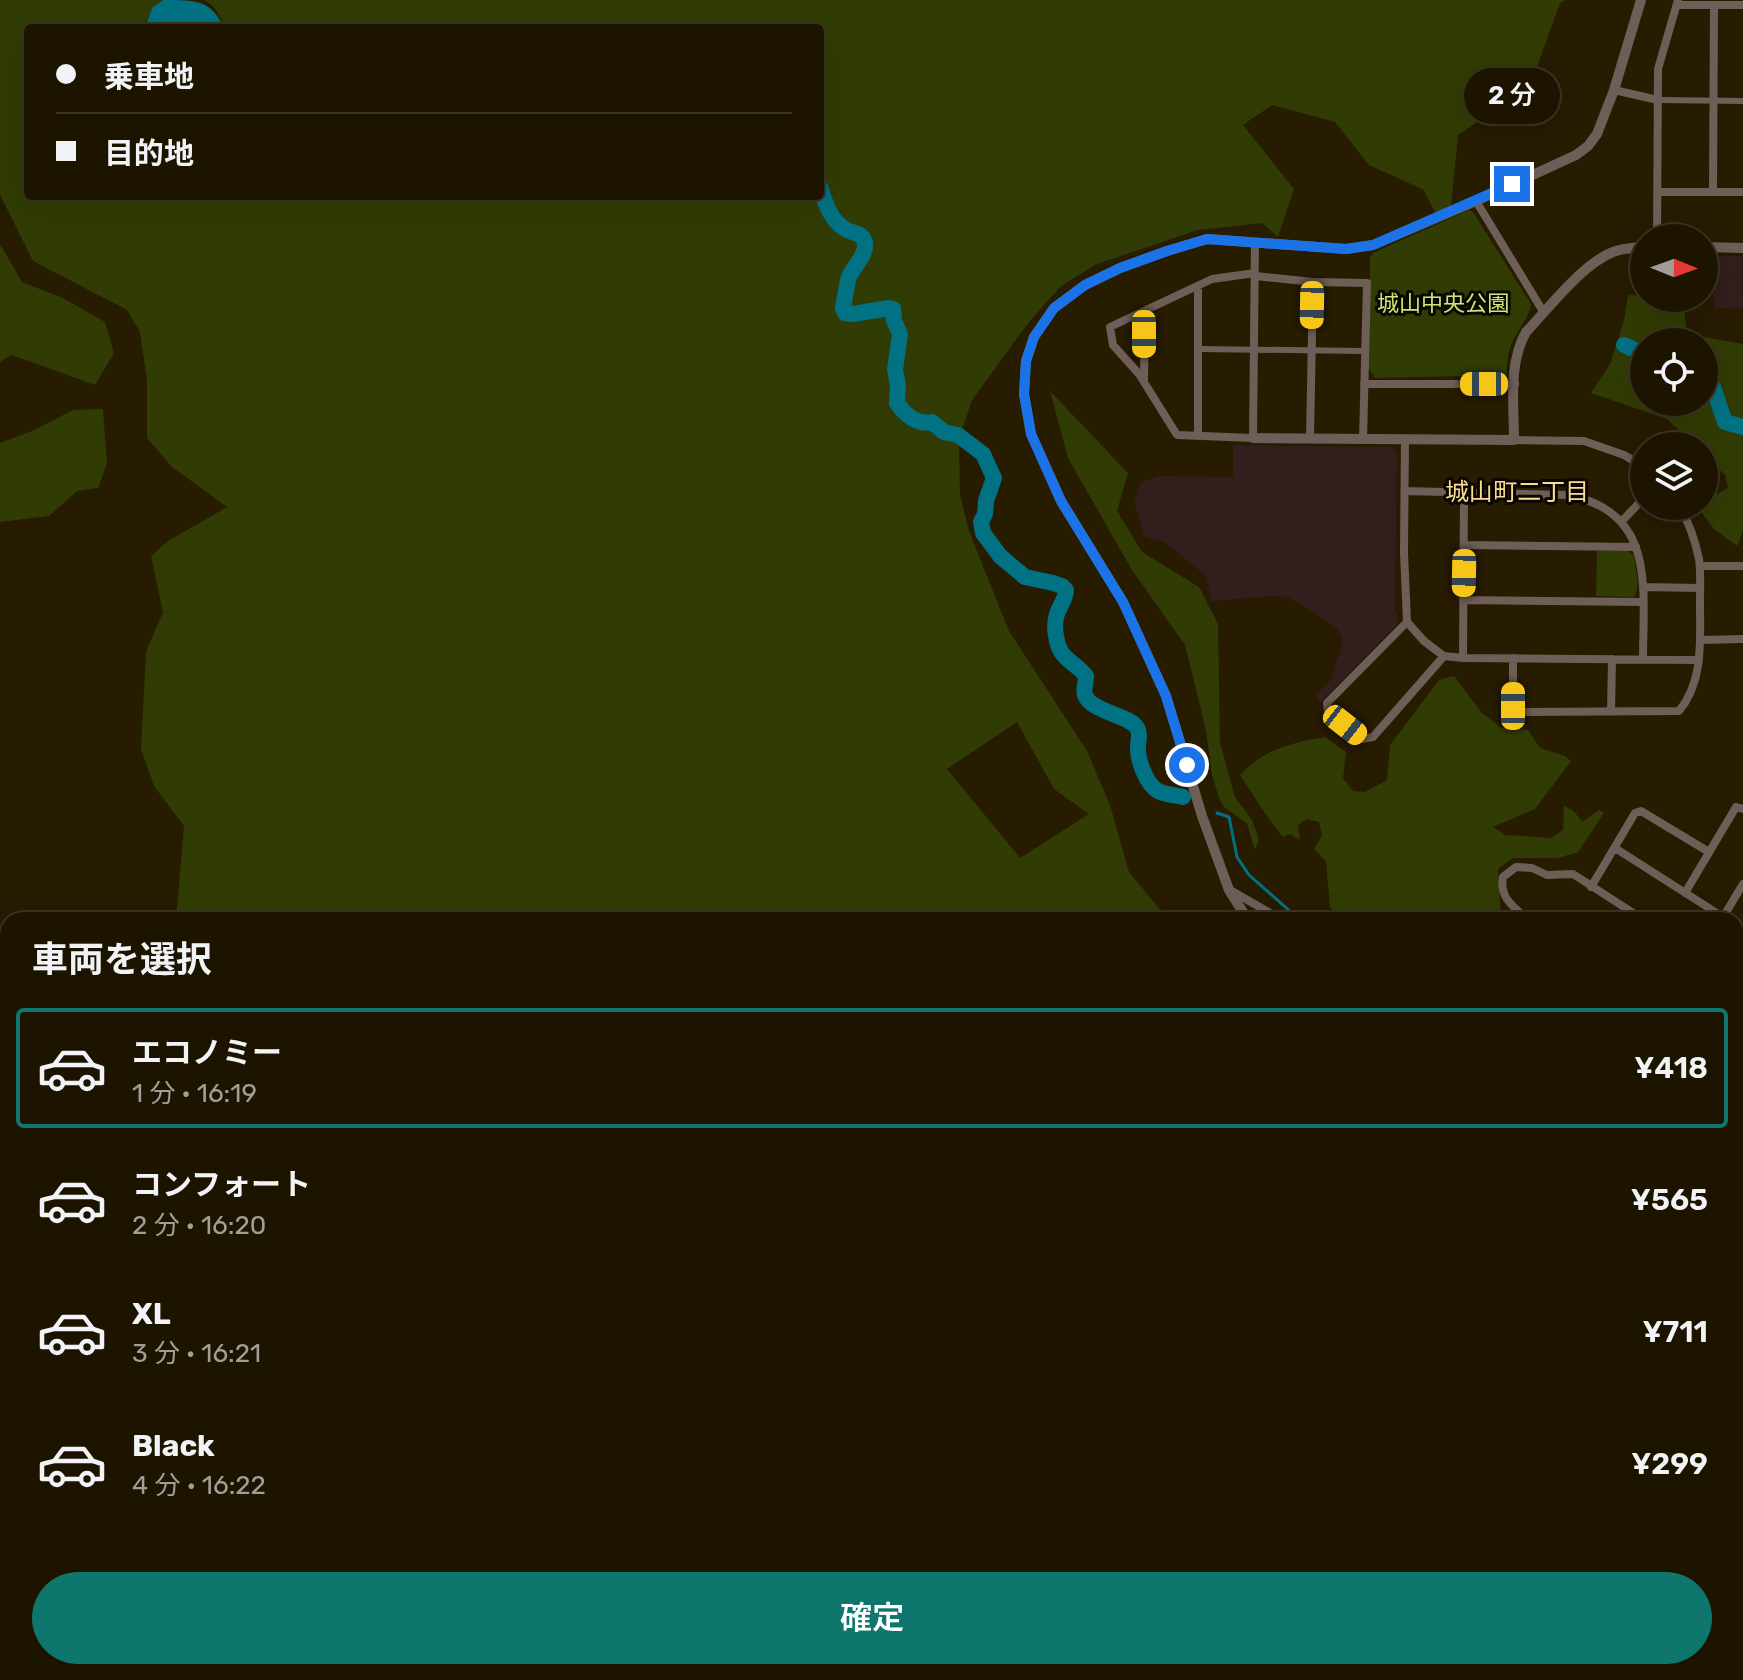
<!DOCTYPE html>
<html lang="ja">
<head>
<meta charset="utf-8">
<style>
  body { margin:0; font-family:Rubik,"Noto Sans JP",sans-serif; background:#2a210f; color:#f1f3f6; height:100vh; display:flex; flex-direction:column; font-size:30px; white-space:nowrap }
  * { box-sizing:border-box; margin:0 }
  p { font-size:26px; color:#a09e99 }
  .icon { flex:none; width:44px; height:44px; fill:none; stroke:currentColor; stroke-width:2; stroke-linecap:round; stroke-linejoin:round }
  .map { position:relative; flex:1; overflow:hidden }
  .side { position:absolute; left:0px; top:912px; width:1744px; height:768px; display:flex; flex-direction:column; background:#1d1400; border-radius:24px 24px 0 0; box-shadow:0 8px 32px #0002,0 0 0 2px #3b3322 }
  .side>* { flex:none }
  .guide { position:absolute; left:24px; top:24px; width:800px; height:176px; border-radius:8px; box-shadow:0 8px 32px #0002,0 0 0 2px #3b3322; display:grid; align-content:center; height:176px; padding:0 32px; background:#1d1400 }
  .needle { width:52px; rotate:91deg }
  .buttons { position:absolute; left:1630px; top:224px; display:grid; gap:16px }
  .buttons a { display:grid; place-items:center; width:88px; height:88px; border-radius:50%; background:#1d1400; box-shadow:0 8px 32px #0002,0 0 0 2px #3b3322; font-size:40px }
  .end { position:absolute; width:36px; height:36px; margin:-18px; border:10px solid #1a73e8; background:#fff; box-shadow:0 0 0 4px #fff }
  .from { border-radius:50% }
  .bubble { position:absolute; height:56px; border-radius:28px; background:#1d1400; box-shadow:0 8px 32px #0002,0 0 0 2px #3b3322; font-size:26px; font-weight:600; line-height:56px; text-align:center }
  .car { position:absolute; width:24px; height:48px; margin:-24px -12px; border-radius:10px; box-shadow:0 0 6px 2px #0007; background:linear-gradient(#f5c518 24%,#345 0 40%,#f5c518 0 76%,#345 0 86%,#f5c518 0) }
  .guide b { display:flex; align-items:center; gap:28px; height:76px; font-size:30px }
  .guide b+b { border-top:2px solid #3b3322 }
  .guide i { width:20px; height:20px; background:#f1f3f6 }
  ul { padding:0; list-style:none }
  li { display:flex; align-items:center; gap:24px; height:120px; margin:0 16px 12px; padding:0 16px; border:4px solid transparent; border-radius:8px }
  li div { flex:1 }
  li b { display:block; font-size:30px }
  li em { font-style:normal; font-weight:600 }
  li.selected { border-color:#0f766e }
  li>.icon { width:72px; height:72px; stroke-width:1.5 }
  h2 { padding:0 32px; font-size:36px; line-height:96px }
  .primary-button { display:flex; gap:16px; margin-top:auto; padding:16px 32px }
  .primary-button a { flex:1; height:92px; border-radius:48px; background:#0f766e; color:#fff; font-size:32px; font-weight:600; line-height:92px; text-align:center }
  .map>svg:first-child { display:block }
  .industrial { fill:#311e1d }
  .green { fill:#313c04; fill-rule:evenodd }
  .water { fill:#007284 }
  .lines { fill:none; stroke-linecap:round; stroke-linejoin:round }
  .stream { stroke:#007284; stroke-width:3 }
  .river { stroke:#007284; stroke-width:16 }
  .pedestrian { stroke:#6d5f57; stroke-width:6 }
  .minor { stroke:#6d5f57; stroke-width:8 }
  .tertiary { stroke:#6d5f57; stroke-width:10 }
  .rail { stroke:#c6beac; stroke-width:3; stroke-dasharray:16 8; stroke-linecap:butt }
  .route { stroke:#1a73e8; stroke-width:10 }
  .labels { text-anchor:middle; stroke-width:6; stroke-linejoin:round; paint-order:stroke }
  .park-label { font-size:22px; fill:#cbe777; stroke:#0b0700 }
  .neighbourhood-label { font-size:24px; fill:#fadb90; stroke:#0b0700 }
</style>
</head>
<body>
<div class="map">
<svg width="1743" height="1680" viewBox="0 0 1743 1680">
  <rect width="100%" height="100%" fill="#271b00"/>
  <path class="industrial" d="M1714,256H1743V309L1714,308Z
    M1233,445L1391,447L1397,453L1395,609L1399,619L1397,624L1320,703L1315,696L1331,679L1343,640L1337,629L1309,609L1288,597L1272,596L1212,601L1206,576L1166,543L1145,537L1134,503L1140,483L1159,476L1233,477Z"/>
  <path class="green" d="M0,0H163C153,5 147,18 144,28H28V196H820V28H432V26L413,28H224C220,16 216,6 204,0H1565L1560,3L1530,86L1458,135L1450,215L1438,218L1424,190L1369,165L1335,122L1272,105L1243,125L1294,189L1278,237L1262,223L1198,230L1097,264L1061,286L1029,322L972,400L959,439L960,495L969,531L1009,631L1087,751L1110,805L1129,872L1169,920H176L184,826L154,786L141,749L146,652L163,612L151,556L168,541L227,507L172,467L147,438V381L140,332L127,310L33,261L0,195ZM1017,722L1054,789L1089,814L1020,858L947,769Z
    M1469,210L1473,212L1531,304C1529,320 1515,332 1510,348C1507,356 1507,366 1507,375L1375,378L1369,369L1370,258L1373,253Z
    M0,244L22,282L63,298L105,322L114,353L95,385L12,355L0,362Z
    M1628,295L1644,296V298L1683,301L1687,334L1743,344V531L1737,546L1714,529L1697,506H1704V501L1728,488L1725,475L1704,455V446H1695L1667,419L1591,393L1610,364L1624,320ZM1644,342H1704V402H1644Z
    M1050,391L1128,473L1117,511L1142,552L1199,587L1218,624L1220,743L1235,797L1252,820L1259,840L1255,850L1247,824L1224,807L1219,798L1212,775L1206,730L1185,645L1132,570L1068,458Z
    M103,409L107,464L98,488L77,491L49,516L0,522V443L32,431L73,410Z
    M1597,551H1627L1634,555C1635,568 1641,586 1634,597L1596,596Z
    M1454,676L1482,713L1502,728L1528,730L1540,748L1565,756L1571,761L1535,809L1493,827L1505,835L1551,838L1563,830L1564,806L1574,811L1582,822L1599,810L1604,813L1578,852L1558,858H1513L1498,869L1501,916L1507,920H1352L1330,908L1326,861L1314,849L1322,835L1319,822L1307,819L1298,825L1300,840L1290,834L1283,837L1264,812L1240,775C1265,749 1291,743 1325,737L1346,752L1343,778L1353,791L1365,792L1387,780L1390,745L1439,680Z
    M0,1049H8V1672H1457L1456,1680H0Z"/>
  <path class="water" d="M163,0C197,0 211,0 224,28H144L153,7Z"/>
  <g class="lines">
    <path class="stream" d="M1217,813L1229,817L1237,857L1249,875L1300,920
      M1736,1196L1743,1197
      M1736,1588L1743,1593"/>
    <path class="river" d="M820,187C825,202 830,220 845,229C853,234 863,232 865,243C867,255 853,267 849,277C846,287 845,298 843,308L845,313L853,314L889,308L893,309L894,321L900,334L895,370L898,385L897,403C906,416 917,425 932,422L944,432L958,435L983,454L994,478L986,501L985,514L981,522L983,533L1000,556L1025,577L1053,583L1062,586L1066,590C1066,599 1060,605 1057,614C1053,625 1056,644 1062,653C1068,662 1080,667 1086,676C1086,682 1083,690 1085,695C1091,712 1130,715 1137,728C1141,734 1138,740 1138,746C1137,759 1146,784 1158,791C1165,795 1175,795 1183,797
      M1624,345L1644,354
      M1704,382L1713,387L1725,422L1743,427"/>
    <path class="pedestrian" d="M1658,100L1743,101
      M1198,349L1365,351"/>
    <path class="minor" d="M1677,5H1743
      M1614,90L1658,100
      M1657,192H1743
      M1713,192L1714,5
      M1476,201L1544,313
      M1657,238L1658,69L1678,0
      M1255,243L1253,438L1177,435L1139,374L1113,345L1110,327L1212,279L1255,273
      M1255,276L1313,282L1367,283L1363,439
      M1198,286V436
      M1144,382L1145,311
      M1364,384H1515
      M1310,438L1313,282
      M1405,439L1404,552L1407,622L1424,641L1437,651L1444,656L1463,658L1699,660
      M1514,440L1584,441L1624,455L1644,467
      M1405,491L1566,495C1657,510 1643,589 1643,659
      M1621,522L1644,498
      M1464,545L1636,547
      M1700,566H1743
      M1643,587L1700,588
      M1463,600L1643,602
      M1407,622L1327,703L1328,711L1362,739L1373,737L1444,656
      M1700,640L1743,639
      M1463,658L1464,492
      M1513,658V706L1519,712L1679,711C1704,681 1700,640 1700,603C1700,588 1701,573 1699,559C1695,540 1689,522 1679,506
      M1611,712L1612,659
      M1615,848L1723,917
      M1591,887L1635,813L1641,811L1709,852
      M1230,890L1282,920
      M1685,893L1736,807L1743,809
      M1722,919L1743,884
      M1528,920C1514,907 1499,898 1503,877L1516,867L1532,868L1547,875L1573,874L1644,920
      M1736,980L1743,984
      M1736,1007H1743
      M1736,1047H1743
      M1736,1088L1743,1089
      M1736,1127L1743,1128
      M1736,1174L1743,1177
      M1736,1186L1743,1188
      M1738,1418L1743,1414
      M1736,1576L1743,1581
      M1736,1653L1743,1645
      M1713,1680L1720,1672"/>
    <path class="tertiary" d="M1704,247L1743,248
      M1253,438L1514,440C1514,405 1508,364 1526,332C1549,308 1582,264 1613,252C1623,248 1634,248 1644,247
      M1248,920L1229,890L1202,816L1166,696L1123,602L1061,501L1031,434L1024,394L1026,361L1034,337L1054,308L1085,285L1120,268L1167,251L1207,239L1346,249L1373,245L1476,201L1576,155L1588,146L1597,134L1614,90L1641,0
      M1736,1279L1743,1287"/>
    <path class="rail" d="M1736,1546L1743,1538
      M1622,1680L1629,1672"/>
  </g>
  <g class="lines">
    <path class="route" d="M1187,765L1166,696L1123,602L1061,501L1031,434L1024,394L1026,361L1034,337L1054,308L1085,285L1120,268L1167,251L1207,239L1346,249L1373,245L1512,184"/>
  </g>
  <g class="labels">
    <g class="park-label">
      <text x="1443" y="311">城山中央公園</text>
    </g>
    <g class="neighbourhood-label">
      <text x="1517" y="500">城山町二丁目</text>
    </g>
  </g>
</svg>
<div class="buttons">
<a><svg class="needle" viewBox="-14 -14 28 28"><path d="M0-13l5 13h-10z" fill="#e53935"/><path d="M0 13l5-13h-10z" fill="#a09e99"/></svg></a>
<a><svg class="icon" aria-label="locate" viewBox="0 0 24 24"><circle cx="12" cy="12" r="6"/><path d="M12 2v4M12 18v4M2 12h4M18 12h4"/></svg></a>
<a><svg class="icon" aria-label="layers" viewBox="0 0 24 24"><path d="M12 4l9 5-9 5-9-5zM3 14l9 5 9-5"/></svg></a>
</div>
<i class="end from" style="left:1187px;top:765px"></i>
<i class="end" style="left:1512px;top:184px"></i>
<div class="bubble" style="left:1464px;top:68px;width:96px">2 分</div>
<i class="car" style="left:1312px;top:305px;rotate:181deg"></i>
<i class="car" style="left:1144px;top:334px;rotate:180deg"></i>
<i class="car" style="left:1484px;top:384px;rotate:270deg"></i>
<i class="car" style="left:1464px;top:573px;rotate:181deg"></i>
<i class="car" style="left:1513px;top:706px;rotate:0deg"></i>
<i class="car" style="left:1345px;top:725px;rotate:128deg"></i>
<div class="guide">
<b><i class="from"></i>乗車地</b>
<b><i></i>目的地</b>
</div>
<section class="side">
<h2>車両を選択</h2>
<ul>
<li class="selected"><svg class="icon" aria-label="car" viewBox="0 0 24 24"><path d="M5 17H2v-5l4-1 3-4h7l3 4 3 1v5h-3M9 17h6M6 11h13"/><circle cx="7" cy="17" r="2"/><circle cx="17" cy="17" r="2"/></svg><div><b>エコノミー</b><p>1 分 · 16:19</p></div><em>¥418</em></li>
<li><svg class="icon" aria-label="car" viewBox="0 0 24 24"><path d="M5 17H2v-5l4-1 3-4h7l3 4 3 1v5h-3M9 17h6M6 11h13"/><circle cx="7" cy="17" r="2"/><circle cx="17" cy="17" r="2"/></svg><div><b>コンフォート</b><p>2 分 · 16:20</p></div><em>¥565</em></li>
<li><svg class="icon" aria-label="car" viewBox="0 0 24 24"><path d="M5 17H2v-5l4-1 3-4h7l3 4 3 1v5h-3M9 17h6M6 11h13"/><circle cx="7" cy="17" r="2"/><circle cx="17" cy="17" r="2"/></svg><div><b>XL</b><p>3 分 · 16:21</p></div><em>¥711</em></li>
<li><svg class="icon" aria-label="car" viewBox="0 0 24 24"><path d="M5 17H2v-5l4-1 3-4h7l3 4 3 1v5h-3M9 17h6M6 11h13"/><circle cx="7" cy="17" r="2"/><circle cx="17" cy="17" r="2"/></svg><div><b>Black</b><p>4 分 · 16:22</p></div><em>¥299</em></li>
</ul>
<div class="primary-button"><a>確定</a></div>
</section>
</div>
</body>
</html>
